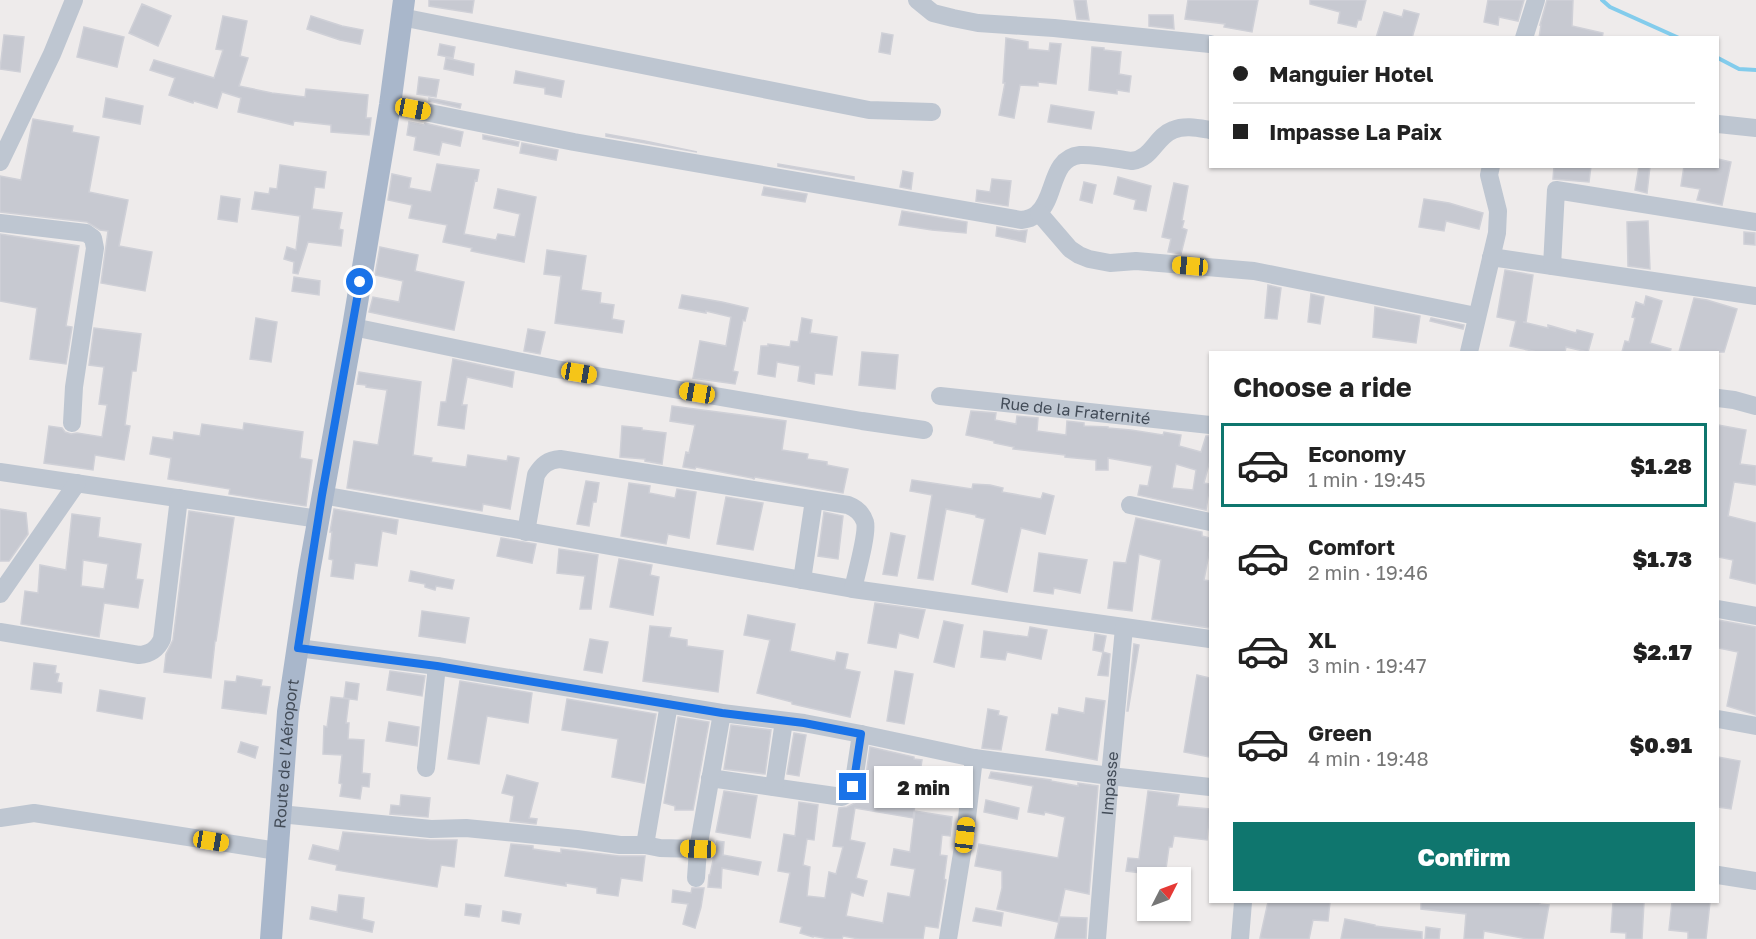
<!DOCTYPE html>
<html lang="en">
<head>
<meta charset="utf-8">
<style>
  body { margin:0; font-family:"Golos Text",sans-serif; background:#f6f6f6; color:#222; height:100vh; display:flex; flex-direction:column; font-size:22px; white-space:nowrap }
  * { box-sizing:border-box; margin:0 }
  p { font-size:20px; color:#767676 }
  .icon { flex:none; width:33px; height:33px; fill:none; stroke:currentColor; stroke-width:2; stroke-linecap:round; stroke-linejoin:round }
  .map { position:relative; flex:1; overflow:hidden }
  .side { position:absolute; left:1209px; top:351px; width:510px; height:552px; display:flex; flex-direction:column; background:#fff; border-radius:0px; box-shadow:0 2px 4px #0004 }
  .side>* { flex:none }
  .hud { position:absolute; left:1209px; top:36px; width:510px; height:132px; border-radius:0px; box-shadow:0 2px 4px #0004; display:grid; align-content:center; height:132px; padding:0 24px; background:#fff }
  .needle { width:39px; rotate:48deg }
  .buttons { position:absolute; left:1137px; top:867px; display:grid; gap:12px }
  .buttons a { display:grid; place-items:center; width:54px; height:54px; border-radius:0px; background:#fff; box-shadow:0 2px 4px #0004; font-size:30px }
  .end { position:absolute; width:27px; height:27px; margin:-14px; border:8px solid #1a73e8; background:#fff; box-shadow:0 0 0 3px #fff }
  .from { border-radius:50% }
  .bubble { position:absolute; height:42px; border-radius:0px; background:#fff; box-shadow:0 2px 4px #0004; font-size:20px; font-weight:800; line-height:42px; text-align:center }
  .car { position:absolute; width:18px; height:36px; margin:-18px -9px; border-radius:8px; box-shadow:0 0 4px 2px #0007; background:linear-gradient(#f5c518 24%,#345 0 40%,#f5c518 0 76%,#345 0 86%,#f5c518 0) }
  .hud b { display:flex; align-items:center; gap:21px; height:57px; font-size:22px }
  .hud b+b { border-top:2px solid #e0e0e0 }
  .hud i { width:15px; height:15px; background:#222 }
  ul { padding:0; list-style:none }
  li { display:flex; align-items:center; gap:18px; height:84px; margin:0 12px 9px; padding:0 12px; border:3px solid transparent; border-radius:0px }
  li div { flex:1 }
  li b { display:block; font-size:22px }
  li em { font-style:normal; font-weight:800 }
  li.current { border-color:#0f766e }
  li>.icon { width:54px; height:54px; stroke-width:1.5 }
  h2 { padding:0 24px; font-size:27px; line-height:72px }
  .action { display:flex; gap:12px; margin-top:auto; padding:12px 24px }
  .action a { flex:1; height:69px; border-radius:0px; background:#0f766e; color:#fff; font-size:24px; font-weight:800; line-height:69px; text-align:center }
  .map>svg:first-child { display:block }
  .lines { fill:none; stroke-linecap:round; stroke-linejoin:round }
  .stream { stroke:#83ccec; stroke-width:4 }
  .building { fill:#c7c9d1; stroke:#cfd0d7; stroke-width:1.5; fill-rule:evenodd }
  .minor { stroke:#bec6d1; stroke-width:18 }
  .major { stroke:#a9b7cb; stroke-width:22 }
  .route { stroke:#1a73e8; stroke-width:8 }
  .labels { text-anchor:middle; stroke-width:6; stroke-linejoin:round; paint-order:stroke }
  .street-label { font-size:16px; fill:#434c58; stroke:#fff }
</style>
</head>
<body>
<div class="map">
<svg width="1756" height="939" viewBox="0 0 1756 939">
  <rect width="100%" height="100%" fill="#eeebeb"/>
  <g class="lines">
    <path class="stream" d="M1602,0L1610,7L1679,38
      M1718,58L1739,69L1756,70"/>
  </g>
  <path class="building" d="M429,0H474L472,13L429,6Z
    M1074,0H1086L1089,20L1077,19Z
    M1188,0H1258L1252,32L1224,27L1225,24L1185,19Z
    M1310,0H1366L1361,20H1358L1356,27L1338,23L1340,12L1310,4Z
    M1488,0H1524L1518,21L1499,17L1498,25L1484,22Z
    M1547,0H1573L1572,26L1603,33L1602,38H1539L1541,25H1540Z
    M142,4L171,16L158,46L129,33Z
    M1404,10L1419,14L1412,38H1376L1384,12L1402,17Z
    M1149,15H1173L1174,29L1149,26Z
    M223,16L247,21L240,56L248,58L239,86L272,93L305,97L306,89L368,95L366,118H371L369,135L331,132V125L294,121L293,125L238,112L241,98L222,92L217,108L194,101L193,103L169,95L175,78L150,70L154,60L214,78L223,50L216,49Z
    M311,16L342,26L363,30L360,44L340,40L307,29Z
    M84,27L124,37L117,67L77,57Z
    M882,33L893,35L890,54L879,52Z
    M4,35L24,37L20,72L0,69Z
    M1006,38L1028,42V49L1049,51L1050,43L1061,44L1056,84L1038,82V86L1020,85L1014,118L999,115L1005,83H1003Z
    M440,44L455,47L453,58L438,55Z
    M1092,47L1104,48V50L1121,52L1119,74L1131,76L1129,92L1117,90V94L1089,90Z
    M446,58L474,64L473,75L444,69Z
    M516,71L564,81L561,97L545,94V88L514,83Z
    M419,77L439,80L436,97L417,94Z
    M106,98L143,106L140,124L103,117Z
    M429,98L461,104L460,108L429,101Z
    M1051,105L1094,112L1091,129L1048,122Z
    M33,119L73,126L72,132L99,137L89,192L128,200L119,246L152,252L145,291L101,283L108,231L100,230L87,222L0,212V176L21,180Z
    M409,122L424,125L425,123L463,132L460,146L442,142L439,155L414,150L416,137L407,135Z
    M606,134L645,141L697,152L606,136Z
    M483,135L519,142L518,146L483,139Z
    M522,143L558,150L556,160L520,153Z
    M1718,159L1731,162L1722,205L1697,200L1700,189L1681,186L1684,166H1718Z
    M437,164L479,170L477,181L475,180L464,234L496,240L498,234L515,237L520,214L494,208L498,189L536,197L524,262L471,251L472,248L443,242L447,225L409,218L412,205L388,200L392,174L411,178L409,188L431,192Z
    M778,164L854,177V179L778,166Z
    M280,165L326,172L324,188L315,187L312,209L342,213L339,229L343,230L341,246L308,242L298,274L293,273L294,262L284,259L287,247L296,250L300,216L252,209L255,192L269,194L270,188L277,189Z
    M1554,166H1591L1589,182L1553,179Z
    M1639,166H1650L1647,193L1635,190Z
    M903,171L913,173L911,189L900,187Z
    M1118,177L1151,186L1146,211L1134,209L1136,200L1114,194Z
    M992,179L1011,181L1008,206L976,201L977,190L990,192Z
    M1084,182L1096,185L1092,203L1080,200Z
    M1174,183L1188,186L1182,220L1184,221L1182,228L1187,230L1181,254L1168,252L1171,239L1162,237Z
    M764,187L807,194L805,202L762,195Z
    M221,196L240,199L237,222L218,219Z
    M1424,199L1449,203L1483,213L1479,229L1446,221L1444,231L1419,227Z
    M902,211L967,222L966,233L932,230L899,225Z
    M1648,221L1650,269L1628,266L1627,222Z
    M997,227L1019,231L1027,230L1025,242L996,236Z
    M1744,232L1755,233V245L1744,244Z
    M0,234L79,246L66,326L72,327L66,364L30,359L37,308L0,301Z
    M380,247L418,255L415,271L464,282L454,330L369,312L373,297L399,302L403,281L375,275Z
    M547,250L586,256L581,290L601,293L600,303L614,305L612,319L624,321L622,333L555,323L561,276L544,274Z
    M1505,270L1533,275L1526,322H1523L1548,328V325L1576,333L1577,330L1593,334L1588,352L1566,347L1565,352H1537L1510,346L1516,321L1497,317Z
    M294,277L320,281L319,295L292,291Z
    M1268,285L1281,288L1277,319L1265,318Z
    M1311,294L1324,297L1320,324L1308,322Z
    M682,295L722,302L748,308L745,321L743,320L733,371L738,372L735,384L693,378L700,341L726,346L731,317L706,311V313L679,308Z
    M1646,296L1662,301L1650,343L1671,349L1670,352H1622L1625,341L1629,342L1635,318L1632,317L1636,302L1644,305Z
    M1694,298L1707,300L1737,309L1724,352H1679Z
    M1375,307L1420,316L1416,343L1373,337Z
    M256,318L277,322L271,362L250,359Z
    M802,318L812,320L810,333L837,337L832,375L815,373L814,384L798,381L800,366L777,362L775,377L758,374L761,346H768V344L790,347L791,341L798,342Z
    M1431,318L1464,325L1463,329L1430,321Z
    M94,328L141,334L136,371H132L125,425L130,426L124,460L95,455L93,470L44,463L49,426L62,428L65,432L71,434L77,433L102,437L107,405L99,404L104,367L89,365Z
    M528,329L545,332L540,354L524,351Z
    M862,352L898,355L895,389L859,385Z
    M453,359L514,372L512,387L467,377L462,405H467L464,429L438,425L441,402H446Z
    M359,372L421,382L413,455L432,458L431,462L466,467L468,455L507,461L508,456L519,458L510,509L483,504L482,511L347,488L354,441L378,445L387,390L366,387V385L357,384Z
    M672,406L786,421L782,450L808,454L807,459L827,462V465L848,469L843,493L755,477L754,479L752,478L696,467L695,469L683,467L686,452L689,453L695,425L670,421Z
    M971,411L996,413L995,420L1016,424L1017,416L1038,418L1037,431L1066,435L1067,421L1084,423V426L1108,427V428L1131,430L1163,435L1164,432L1181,435L1179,446L1201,452L1206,436H1210V460L1204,483L1210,484L1206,510L1138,495L1140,485L1148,486L1152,466L1108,458V470H1096V460L1065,457V455L1013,449L1014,447L994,443V441L966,435ZM1176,464L1196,470L1193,490L1172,488Z
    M244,423L303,432L300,458L312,460L306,506L229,494L230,489L168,479L171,458L150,454L153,437L173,440L174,432L200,436L202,424L243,430Z
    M1718,425L1746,430L1740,464L1756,466V485L1734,482L1728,516L1756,523V584L1730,578L1733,560L1718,557Z
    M622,426L642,428V430L666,433L662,464L645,461V459L620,457Z
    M912,480L972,489L973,484L990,485L1003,488L1002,492L1041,499L1043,493L1054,496L1045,534L1021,528L1007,592L972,584L985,519L976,517V515L946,509L933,580L918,578L932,495L910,491Z
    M586,481L599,483L596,502H593L589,526L577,524Z
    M629,483L650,486L649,493L675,498L677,489L696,492L689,538L668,534L666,544L621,536Z
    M726,497L763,503L753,550L717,544Z
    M0,509L26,513L28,534L9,561H0Z
    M334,509L398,520L396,534L382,531L377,566L355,563L353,579L331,576L333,560L329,559L332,532H330Z
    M189,511L234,518L216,641H215L211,678L164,672L166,654L173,640Z
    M824,512L843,516L838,559L818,556Z
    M72,514L100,518L98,537L141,544L136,579L143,580L138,608L104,603L99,637L21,624L25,591L38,593L40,565L66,570ZM83,560L108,564L104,589L81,586Z
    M1136,518L1202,532V536L1210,538V548L1204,580L1210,581V628L1152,619L1161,560L1139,554L1132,611L1108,608L1114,562L1126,563Z
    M891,533L905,536L897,576L883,574Z
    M501,538L536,544L532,563L497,556Z
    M559,549L598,555L591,609H580L585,576L557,573Z
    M1039,553L1087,560L1080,593L1054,588L1053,594L1034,591Z
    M619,559L652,565L650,575L659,577L653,615L610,607Z
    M411,571L454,580L452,589L436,586L435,590L425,587V584L409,581Z
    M875,603L925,610L918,638L899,633L896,648L868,643Z
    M422,611L469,618L465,643L419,636Z
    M748,615L795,624L790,651L835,661L837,652L848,654L845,669L860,672L850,717L792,704V702L757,693L770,640L744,635Z
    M1718,620L1756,627V715L1727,706L1738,652L1718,648Z
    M944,621L963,625L954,667L934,662Z
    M650,626L671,628L669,637L687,640V646L723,651L718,692L643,681Z
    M1030,627L1047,630L1041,659L1007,652L1005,660L981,657L984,631L1028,637Z
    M1095,634L1106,636L1103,652L1093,650Z
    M590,639L608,642L602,673L584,670Z
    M1134,644L1139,645L1128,711H1127Z
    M1103,652L1110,654L1108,676L1098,675Z
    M34,663L56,666L55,673L59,674L57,682L62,683L61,693L31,689Z
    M390,671L425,676L422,696L387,690Z
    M895,671L913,674L904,724L887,721Z
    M1197,675L1210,678V757L1184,752Z
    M237,676L262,680L261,686L270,687L266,714L222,708L225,681L236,682Z
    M460,681L532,693L528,723L487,716L479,764L448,759Z
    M346,682L359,684L357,700L344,698Z
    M100,690L145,698L142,719L97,711Z
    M331,697L349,699L346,723H349L348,739L364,740L362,773L370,774L369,787L362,786L360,799L340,796L342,784L339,783L342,755L323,754L324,726L327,727Z
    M1086,698L1105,701L1097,760L1046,750L1052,714L1058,715L1059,708L1084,713Z
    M567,699L656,714L644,783L612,777L618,739L562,730Z
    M988,709L999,711L998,715L1007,717L1001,750L982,748Z
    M678,717L709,722L693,810H675V806L664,803Z
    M389,722L419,727L417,746L386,741Z
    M731,725L771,730L765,774L724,769Z
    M794,733L806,735L799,776L787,774Z
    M241,742L258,747L255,758L238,752Z
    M870,747L914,757V759L922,760L913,818L855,808L850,840L865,843L856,878L867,881L863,896L851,892L846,916L883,923L888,893L910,897L915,869L891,865L894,849L910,852L915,811L952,817L950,836L942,835L940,855L947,856L944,879L946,880L938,928L925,926L923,939H859L843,936L842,939H829L813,936V937L800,933L802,927L780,922L790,873L778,871L784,834L795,836L799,802L818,805L814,840L807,839L803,865L810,867L807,896L825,898L829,872L836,874L843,847L833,846L839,808L847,807L855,803L861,796L864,789Z
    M1718,757L1740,761L1731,809L1718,807Z
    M991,772L1051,780V781L1078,786V783L1098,786L1089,894L1065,889L1058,922L997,909L1002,888V871L975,866L979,844L1058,858L1065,817L1045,812L1044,815L1028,812L1033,786L989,778Z
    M507,775L538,783L529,818L537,819L536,824L510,821L514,796L502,793Z
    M724,791L757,796L750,838L716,832Z
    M1148,791L1179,795L1177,806L1210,809L1207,840L1174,836L1172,847H1169L1165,876L1126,871L1128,858L1139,859Z
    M401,795L430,798L428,817L390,814L391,805L400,806Z
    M986,800L1019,808L1017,819L984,812Z
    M343,832L430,840H457L454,867L441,865L437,887L336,870L337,865L309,859L313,845L339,851Z
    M717,841L724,842L723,855L761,862L758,875L722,868L721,888L708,887L709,875H710Z
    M511,844L533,846V849L561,853V849L619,856H645L642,881L621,878L618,896L597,893V888L566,883V886L505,876Z
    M692,888H704L701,907L695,928L683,924L688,904L672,902L673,890L691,893Z
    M339,895L364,898L362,919L374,922L372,932L310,919L312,907L337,912Z
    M1268,902H1330L1328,921L1313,920L1309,939H1267L1260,938Z
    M1421,902H1541L1540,904L1549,905L1543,939H1528L1484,931L1483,939H1464L1466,914L1421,909Z
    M1613,902H1644L1642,939H1626V933L1611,932Z
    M1672,902H1710L1706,939H1688V932L1669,930Z
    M466,904L481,906L479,917L465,915Z
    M976,908L1003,913L1001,926L973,921Z
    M503,911L521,914L519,924L502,921Z
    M1060,917L1087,918L1086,939H1055Z
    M1345,919L1375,925V926L1422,932V939H1341Z
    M1426,927L1440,929L1439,939H1425Z"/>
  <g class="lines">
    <g class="minor">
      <path d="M917,0L933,13L953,18L978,23L1054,28L1210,44"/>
      <path d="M401,17L869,110L932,112"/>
      <path d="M1524,38L1536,0"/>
      <path d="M390,105L574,142L1021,220C1028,219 1033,218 1038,213C1056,198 1050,158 1080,155C1096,154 1116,159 1132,161C1153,158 1155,137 1173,130C1185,125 1198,128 1210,130"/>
      <path d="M1718,124L1756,128"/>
      <path d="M0,162L52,54L74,0"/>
      <path d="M1039,213L1070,249L1079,255L1089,259L1110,263L1136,261L1254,271L1476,316"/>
      <path d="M0,223L86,233L93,238L95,248L74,387L72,423"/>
      <path d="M1491,257L1756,296"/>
      <path d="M1552,266L1556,190L1756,222"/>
      <path d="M353,327L556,369L862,421L924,430"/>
      <path d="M1469,352L1497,233L1498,211L1489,175L1491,166"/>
      <path id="s1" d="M940,396L1210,425"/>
      <path d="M1718,398L1734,400L1756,406"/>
      <path d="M0,472L319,519"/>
      <path d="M322,495L853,589L1210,639"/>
      <path d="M1130,505L1210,522"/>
      <path d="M526,532L536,475C542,465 548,460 560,459L848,505C856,508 862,513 865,522C868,533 856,575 853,589"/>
      <path d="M802,580L814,500"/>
      <path d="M0,594L77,483"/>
      <path d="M1718,609L1756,616"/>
      <path d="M0,632L139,655C150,654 157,650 162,639L179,498"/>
      <path d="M298,648L437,666L722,713L804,723L861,734L974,758L1110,776L1210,787"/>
      <path d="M1718,719L1756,726"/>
      <path d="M426,768L437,666"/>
      <path d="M710,778L842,797L851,792L853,787L861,734"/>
      <path d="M774,787L784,721"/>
      <path d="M280,814L431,829L466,828L577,839L620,845H645L660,848L698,849L722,713"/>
      <path d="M0,818L34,813L277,851"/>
      <path d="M645,845L669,704"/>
      <path d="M1718,875L1756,881"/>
      <path d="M696,878L698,849"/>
      <path d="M948,939L965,835L974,758"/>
      <path id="s2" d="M1097,939L1110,776L1124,628"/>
      <path d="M1240,939L1243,902"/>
    </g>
    <path class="major" id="s3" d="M271,939L288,712L309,572L353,327L390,105L404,0"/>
  </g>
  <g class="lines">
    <path class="route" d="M360,282L322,495L298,648L437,666L722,713L804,723L861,734L853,787"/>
  </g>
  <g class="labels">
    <g class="street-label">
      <text dy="6" stroke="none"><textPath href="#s1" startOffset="136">Rue de la Fraternité</textPath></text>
      <text dy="6" stroke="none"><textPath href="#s3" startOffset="186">Route de l’Aéroport</textPath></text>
      <text dy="6" stroke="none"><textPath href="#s2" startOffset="156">Impasse</textPath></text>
    </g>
  </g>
</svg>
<div class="buttons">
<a><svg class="needle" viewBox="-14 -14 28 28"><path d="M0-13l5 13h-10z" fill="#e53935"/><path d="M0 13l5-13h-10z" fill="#767676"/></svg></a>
</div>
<i class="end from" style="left:360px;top:282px"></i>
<i class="end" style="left:853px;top:787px"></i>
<div class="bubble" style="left:874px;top:766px;width:99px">2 min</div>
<i class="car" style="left:413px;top:109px;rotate:101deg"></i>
<i class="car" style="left:1190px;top:266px;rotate:275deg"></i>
<i class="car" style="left:579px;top:373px;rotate:100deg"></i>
<i class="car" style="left:697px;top:393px;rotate:280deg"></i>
<i class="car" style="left:965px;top:835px;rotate:7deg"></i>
<i class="car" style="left:211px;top:841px;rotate:99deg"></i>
<i class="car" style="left:698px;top:849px;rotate:272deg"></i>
<div class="hud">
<b><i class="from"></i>Manguier Hotel</b>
<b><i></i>Impasse La Paix</b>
</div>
<section class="side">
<h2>Choose a ride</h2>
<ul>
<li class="current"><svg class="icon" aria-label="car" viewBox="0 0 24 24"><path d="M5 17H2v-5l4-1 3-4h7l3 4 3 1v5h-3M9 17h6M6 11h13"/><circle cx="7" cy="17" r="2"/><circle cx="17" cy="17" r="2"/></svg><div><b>Economy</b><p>1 min · 19:45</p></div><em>$1.28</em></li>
<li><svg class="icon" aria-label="car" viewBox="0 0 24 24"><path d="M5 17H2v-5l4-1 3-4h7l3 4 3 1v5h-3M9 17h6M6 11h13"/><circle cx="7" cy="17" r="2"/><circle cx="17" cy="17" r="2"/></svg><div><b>Comfort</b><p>2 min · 19:46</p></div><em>$1.73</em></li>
<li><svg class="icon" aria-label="car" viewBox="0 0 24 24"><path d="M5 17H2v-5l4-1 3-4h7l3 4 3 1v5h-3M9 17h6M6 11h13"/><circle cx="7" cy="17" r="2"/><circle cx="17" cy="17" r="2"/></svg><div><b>XL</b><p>3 min · 19:47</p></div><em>$2.17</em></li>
<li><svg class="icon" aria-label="car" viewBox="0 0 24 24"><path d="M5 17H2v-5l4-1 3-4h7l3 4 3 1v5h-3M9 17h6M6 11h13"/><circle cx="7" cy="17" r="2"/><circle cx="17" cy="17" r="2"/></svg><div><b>Green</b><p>4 min · 19:48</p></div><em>$0.91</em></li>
</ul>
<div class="action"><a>Confirm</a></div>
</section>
</div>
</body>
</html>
